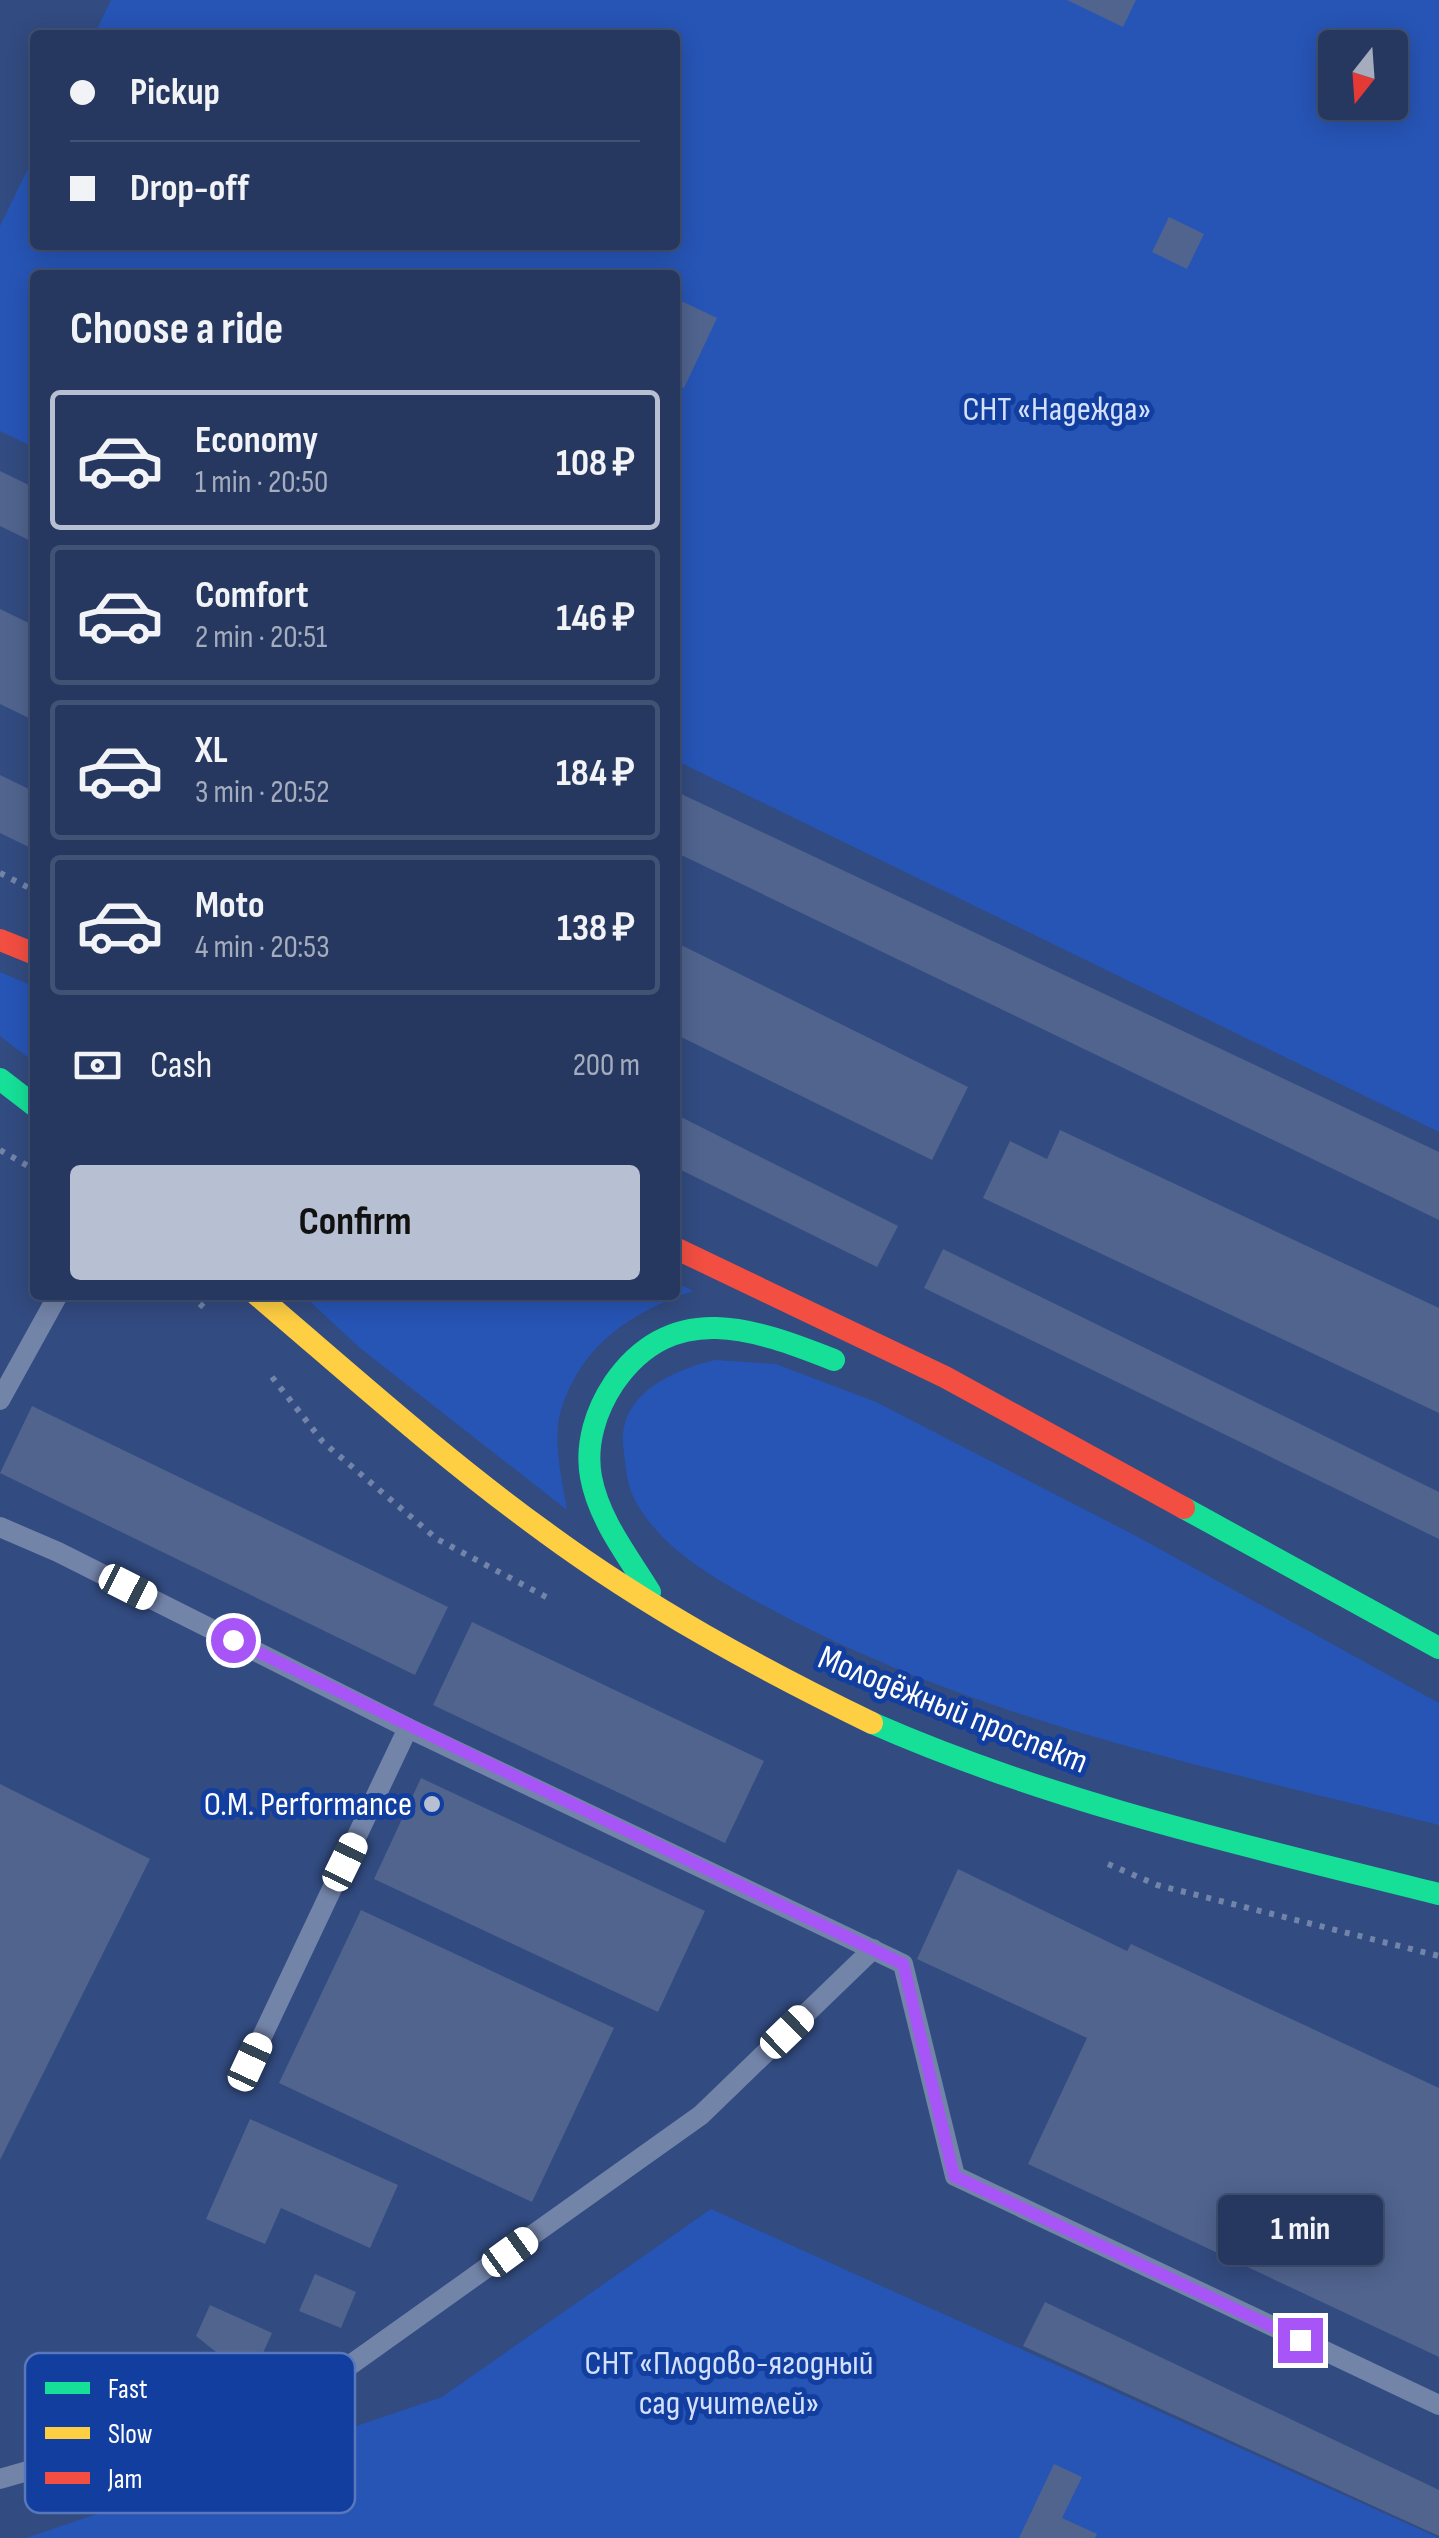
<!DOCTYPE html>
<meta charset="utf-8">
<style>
body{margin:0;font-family:"Sofia Sans Condensed",sans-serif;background:#2e3f66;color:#f1f3f6;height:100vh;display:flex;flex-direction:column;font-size:38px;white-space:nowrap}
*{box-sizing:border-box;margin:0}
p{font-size:32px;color:#a4acbd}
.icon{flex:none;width:55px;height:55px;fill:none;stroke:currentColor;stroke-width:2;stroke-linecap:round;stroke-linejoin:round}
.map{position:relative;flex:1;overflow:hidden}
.panel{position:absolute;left:30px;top:270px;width:650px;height:1030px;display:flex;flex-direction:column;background:#263860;border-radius:10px;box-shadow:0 5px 25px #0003,0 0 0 2px #425275}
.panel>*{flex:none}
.top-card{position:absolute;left:30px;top:30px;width:650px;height:220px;border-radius:10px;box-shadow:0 5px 25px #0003,0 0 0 2px #425275;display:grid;align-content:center;height:220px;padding:0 40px;background:#263860}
.needle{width:65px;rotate:197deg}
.tools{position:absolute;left:1318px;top:30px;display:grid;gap:20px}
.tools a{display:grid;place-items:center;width:90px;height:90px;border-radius:10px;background:#263860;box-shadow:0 5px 25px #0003,0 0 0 2px #425275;font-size:50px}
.end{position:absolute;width:45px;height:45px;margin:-22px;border:12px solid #a855f7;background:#fff;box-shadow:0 0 0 5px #fff}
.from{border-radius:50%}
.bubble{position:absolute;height:70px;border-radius:10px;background:#263860;box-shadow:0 5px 25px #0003,0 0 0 2px #425275;font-size:32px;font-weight:700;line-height:70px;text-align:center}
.car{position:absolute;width:30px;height:60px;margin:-30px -15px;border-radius:12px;box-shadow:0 0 8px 2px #0007;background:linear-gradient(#fff 24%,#345 0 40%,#fff 0 76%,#345 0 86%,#fff 0)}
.top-card b{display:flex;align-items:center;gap:35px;height:95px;font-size:38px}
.top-card b+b{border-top:2px solid #425275}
.top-card i{width:25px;height:25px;background:#f1f3f6}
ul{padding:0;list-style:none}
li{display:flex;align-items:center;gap:30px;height:140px;margin:0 20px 15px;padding:0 20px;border:5px solid #425275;border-radius:10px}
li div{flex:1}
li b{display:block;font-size:38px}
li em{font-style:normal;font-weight:700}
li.selected{border-color:#b7c0d3}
li>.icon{width:90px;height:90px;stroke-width:1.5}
h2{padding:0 40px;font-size:45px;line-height:120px}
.pay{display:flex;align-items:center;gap:25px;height:110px;padding:0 40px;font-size:38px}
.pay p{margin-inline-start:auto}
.primary-button{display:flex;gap:20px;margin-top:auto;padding:20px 40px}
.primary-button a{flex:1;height:115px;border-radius:10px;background:#b7c0d3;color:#111;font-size:40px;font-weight:700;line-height:115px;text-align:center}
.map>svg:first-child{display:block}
.green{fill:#2755b6;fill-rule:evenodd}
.building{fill:#50648e}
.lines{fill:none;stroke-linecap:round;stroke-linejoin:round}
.path{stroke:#7384a9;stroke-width:6;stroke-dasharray:5 8;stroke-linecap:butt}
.lane{stroke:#7384a9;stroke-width:20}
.fast{stroke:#16e098;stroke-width:22}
.slow{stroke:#ffcf43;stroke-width:22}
.jam{stroke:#f24e42;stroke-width:22}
.route{stroke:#a855f7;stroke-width:12}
.poi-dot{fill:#b7c0d3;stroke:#123ea0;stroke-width:4}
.labels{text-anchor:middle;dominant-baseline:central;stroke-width:10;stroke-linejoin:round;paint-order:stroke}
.park-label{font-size:35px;fill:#d3e1fe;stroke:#123ea0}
.street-label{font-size:35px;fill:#fff;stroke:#123ea0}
.poi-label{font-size:35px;fill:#fff;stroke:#123ea0;text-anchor:end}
.key{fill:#123ea0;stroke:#5978bc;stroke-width:2.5}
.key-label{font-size:28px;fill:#fff}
</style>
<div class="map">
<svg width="1439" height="2538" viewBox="0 0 1439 2538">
<rect width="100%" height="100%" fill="#324b80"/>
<g class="green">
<path d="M111 0H1439V1132L675 760V275H35V448L0 431V226L35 154V245H675V35H94ZM1335 48H1390V102H1335Z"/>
<polygon points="0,972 35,987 35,1063 0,1036"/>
<path d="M675 1282 693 1291C632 1312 582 1343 561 1410 552 1439 562 1480 567 1510L360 1348 303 1295H675Z"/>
<path d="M715 1360 776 1364 876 1402 1136 1536 1439 1703V1825C1210 1767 975 1721 765 1606 717 1580 658 1548 633 1496 626 1481 625 1460 623 1444 620 1393 674 1370 715 1360Z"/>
<polygon points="711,2209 1439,2538 26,2538 442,2397"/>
</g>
<g class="building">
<polygon points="1067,0 1136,0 1123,27"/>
<polygon points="1169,217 1204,234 1187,269 1152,252"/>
<polygon points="675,298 717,318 684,388 675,384"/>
<polygon points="0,471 35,488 35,543 0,526"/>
<polygon points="0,609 35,626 35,721 0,704"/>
<polygon points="0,775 35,792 35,850 0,833"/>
<polygon points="675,791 1439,1152 1439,1220 675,852"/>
<polygon points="675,942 968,1087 932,1160 675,1034"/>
<polygon points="675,1114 898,1226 877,1267 675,1167"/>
<polygon points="1060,1130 1439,1308 1439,1413 983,1198 1010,1141 1047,1159"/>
<polygon points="943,1249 1439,1492 1439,1539 924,1288"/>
<polygon points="32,1406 448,1607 415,1675 0,1473"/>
<polygon points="472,1622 764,1761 725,1843 433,1705"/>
<polygon points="421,1778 705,1911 658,2012 374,1879"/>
<polygon points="0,1784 150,1859 0,2160"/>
<polygon points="958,1869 1127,1951 1131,1944 1439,2088 1439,2357 1028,2164 1087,2038 917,1959"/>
<polygon points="361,1910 614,2028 532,2202 279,2083"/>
<polygon points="250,2119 398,2185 370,2248 281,2208 265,2244 206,2219"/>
<polygon points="315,2274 356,2292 341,2328 299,2311"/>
<polygon points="1045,2302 1439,2490 1439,2536 1023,2346"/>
<polygon points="210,2305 272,2333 251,2380 196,2336"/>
<polygon points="1054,2464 1082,2477 1062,2518 1097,2534 1095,2538 1019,2538"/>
</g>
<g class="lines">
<g class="path">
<polyline points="0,873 35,891"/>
<polyline points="0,1150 35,1170"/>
<polyline points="190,1295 208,1311"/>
<polyline points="272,1377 323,1442 437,1539 548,1598"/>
<polyline points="1108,1864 1157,1885 1439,1956"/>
</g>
<g class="lane">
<polyline points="0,1400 58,1295"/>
<polyline points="0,1527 58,1552 408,1728 250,2062"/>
<polyline points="408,1728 903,1964 955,2176 1439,2405"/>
<polyline points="0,2479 318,2388 701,2115 873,1949"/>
</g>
<g class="fast">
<polyline points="0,1079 35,1106"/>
<polyline points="1184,1508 1439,1648"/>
<path d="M650 1592C628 1556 599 1520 591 1477 585 1444 596 1410 614 1383 673 1298 755 1329 834 1360"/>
<path d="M872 1723C1054 1803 1247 1846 1439 1894"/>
</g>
<path class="slow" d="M257 1295C351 1375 444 1459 545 1532 647 1607 759 1668 872 1723"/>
<g class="jam">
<polyline points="0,940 35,954"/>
<polyline points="675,1248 945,1377 1184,1508"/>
</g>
</g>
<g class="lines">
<polyline class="route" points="233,1640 903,1964 954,2176 1300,2340"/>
</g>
<circle class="poi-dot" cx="432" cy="1804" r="10"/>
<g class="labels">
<g class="park-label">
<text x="1057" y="409">СНТ «Надежда»</text>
<text x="729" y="2363">СНТ «Плодово-ягодный<tspan x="729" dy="40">сад учителей»</tspan></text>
</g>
<g class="street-label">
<text transform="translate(953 1710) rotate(22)">Молодёжный проспект</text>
</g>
<g class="poi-label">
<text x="412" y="1804">O.M. Performance</text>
</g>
</g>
<rect x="25" y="2353" width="330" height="160" rx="15" class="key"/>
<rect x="45" y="2382" width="45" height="12" fill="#16e098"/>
<rect x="45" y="2427" width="45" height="12" fill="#ffcf43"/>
<rect x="45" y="2472" width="45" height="12" fill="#f24e42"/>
<g class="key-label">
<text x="108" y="2398">Fast</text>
<text x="108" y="2443">Slow</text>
<text x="108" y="2488">Jam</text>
</g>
</svg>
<div class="tools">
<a><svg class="needle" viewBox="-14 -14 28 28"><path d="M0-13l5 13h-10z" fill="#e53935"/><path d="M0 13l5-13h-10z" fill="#a4acbd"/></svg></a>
</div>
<i class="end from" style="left:233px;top:1640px"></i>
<i class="end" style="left:1300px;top:2340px"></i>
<div class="bubble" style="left:1218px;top:2195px;width:165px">1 min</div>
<i class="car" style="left:128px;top:1587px;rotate:117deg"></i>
<i class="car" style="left:345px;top:1862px;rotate:26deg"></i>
<i class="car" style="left:787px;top:2032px;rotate:46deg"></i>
<i class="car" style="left:250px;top:2062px;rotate:25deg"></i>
<i class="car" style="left:510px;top:2252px;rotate:54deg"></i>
<div class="top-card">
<b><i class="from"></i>Pickup</b>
<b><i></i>Drop-off</b>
</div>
<section class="panel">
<h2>Choose a ride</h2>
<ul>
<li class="selected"><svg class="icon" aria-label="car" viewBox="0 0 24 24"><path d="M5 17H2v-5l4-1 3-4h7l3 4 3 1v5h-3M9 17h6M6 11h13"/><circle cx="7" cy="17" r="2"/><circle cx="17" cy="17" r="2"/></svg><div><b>Economy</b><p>1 min · 20:50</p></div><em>108 ₽</em></li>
<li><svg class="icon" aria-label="car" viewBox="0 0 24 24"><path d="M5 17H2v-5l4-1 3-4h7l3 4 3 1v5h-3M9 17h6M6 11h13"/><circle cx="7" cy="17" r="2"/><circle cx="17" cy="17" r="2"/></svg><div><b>Comfort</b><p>2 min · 20:51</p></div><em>146 ₽</em></li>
<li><svg class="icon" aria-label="car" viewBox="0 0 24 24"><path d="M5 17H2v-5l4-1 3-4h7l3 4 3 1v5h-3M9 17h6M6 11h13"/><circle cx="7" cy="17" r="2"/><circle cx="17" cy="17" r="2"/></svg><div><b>XL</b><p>3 min · 20:52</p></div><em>184 ₽</em></li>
<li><svg class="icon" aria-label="car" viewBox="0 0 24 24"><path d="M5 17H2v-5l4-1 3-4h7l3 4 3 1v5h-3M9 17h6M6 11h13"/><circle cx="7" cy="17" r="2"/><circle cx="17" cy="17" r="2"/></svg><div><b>Moto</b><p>4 min · 20:53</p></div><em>138 ₽</em></li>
</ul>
<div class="pay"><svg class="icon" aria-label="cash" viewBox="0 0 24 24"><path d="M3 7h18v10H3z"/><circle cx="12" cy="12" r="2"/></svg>Cash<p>200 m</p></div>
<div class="primary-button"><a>Confirm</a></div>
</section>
</div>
